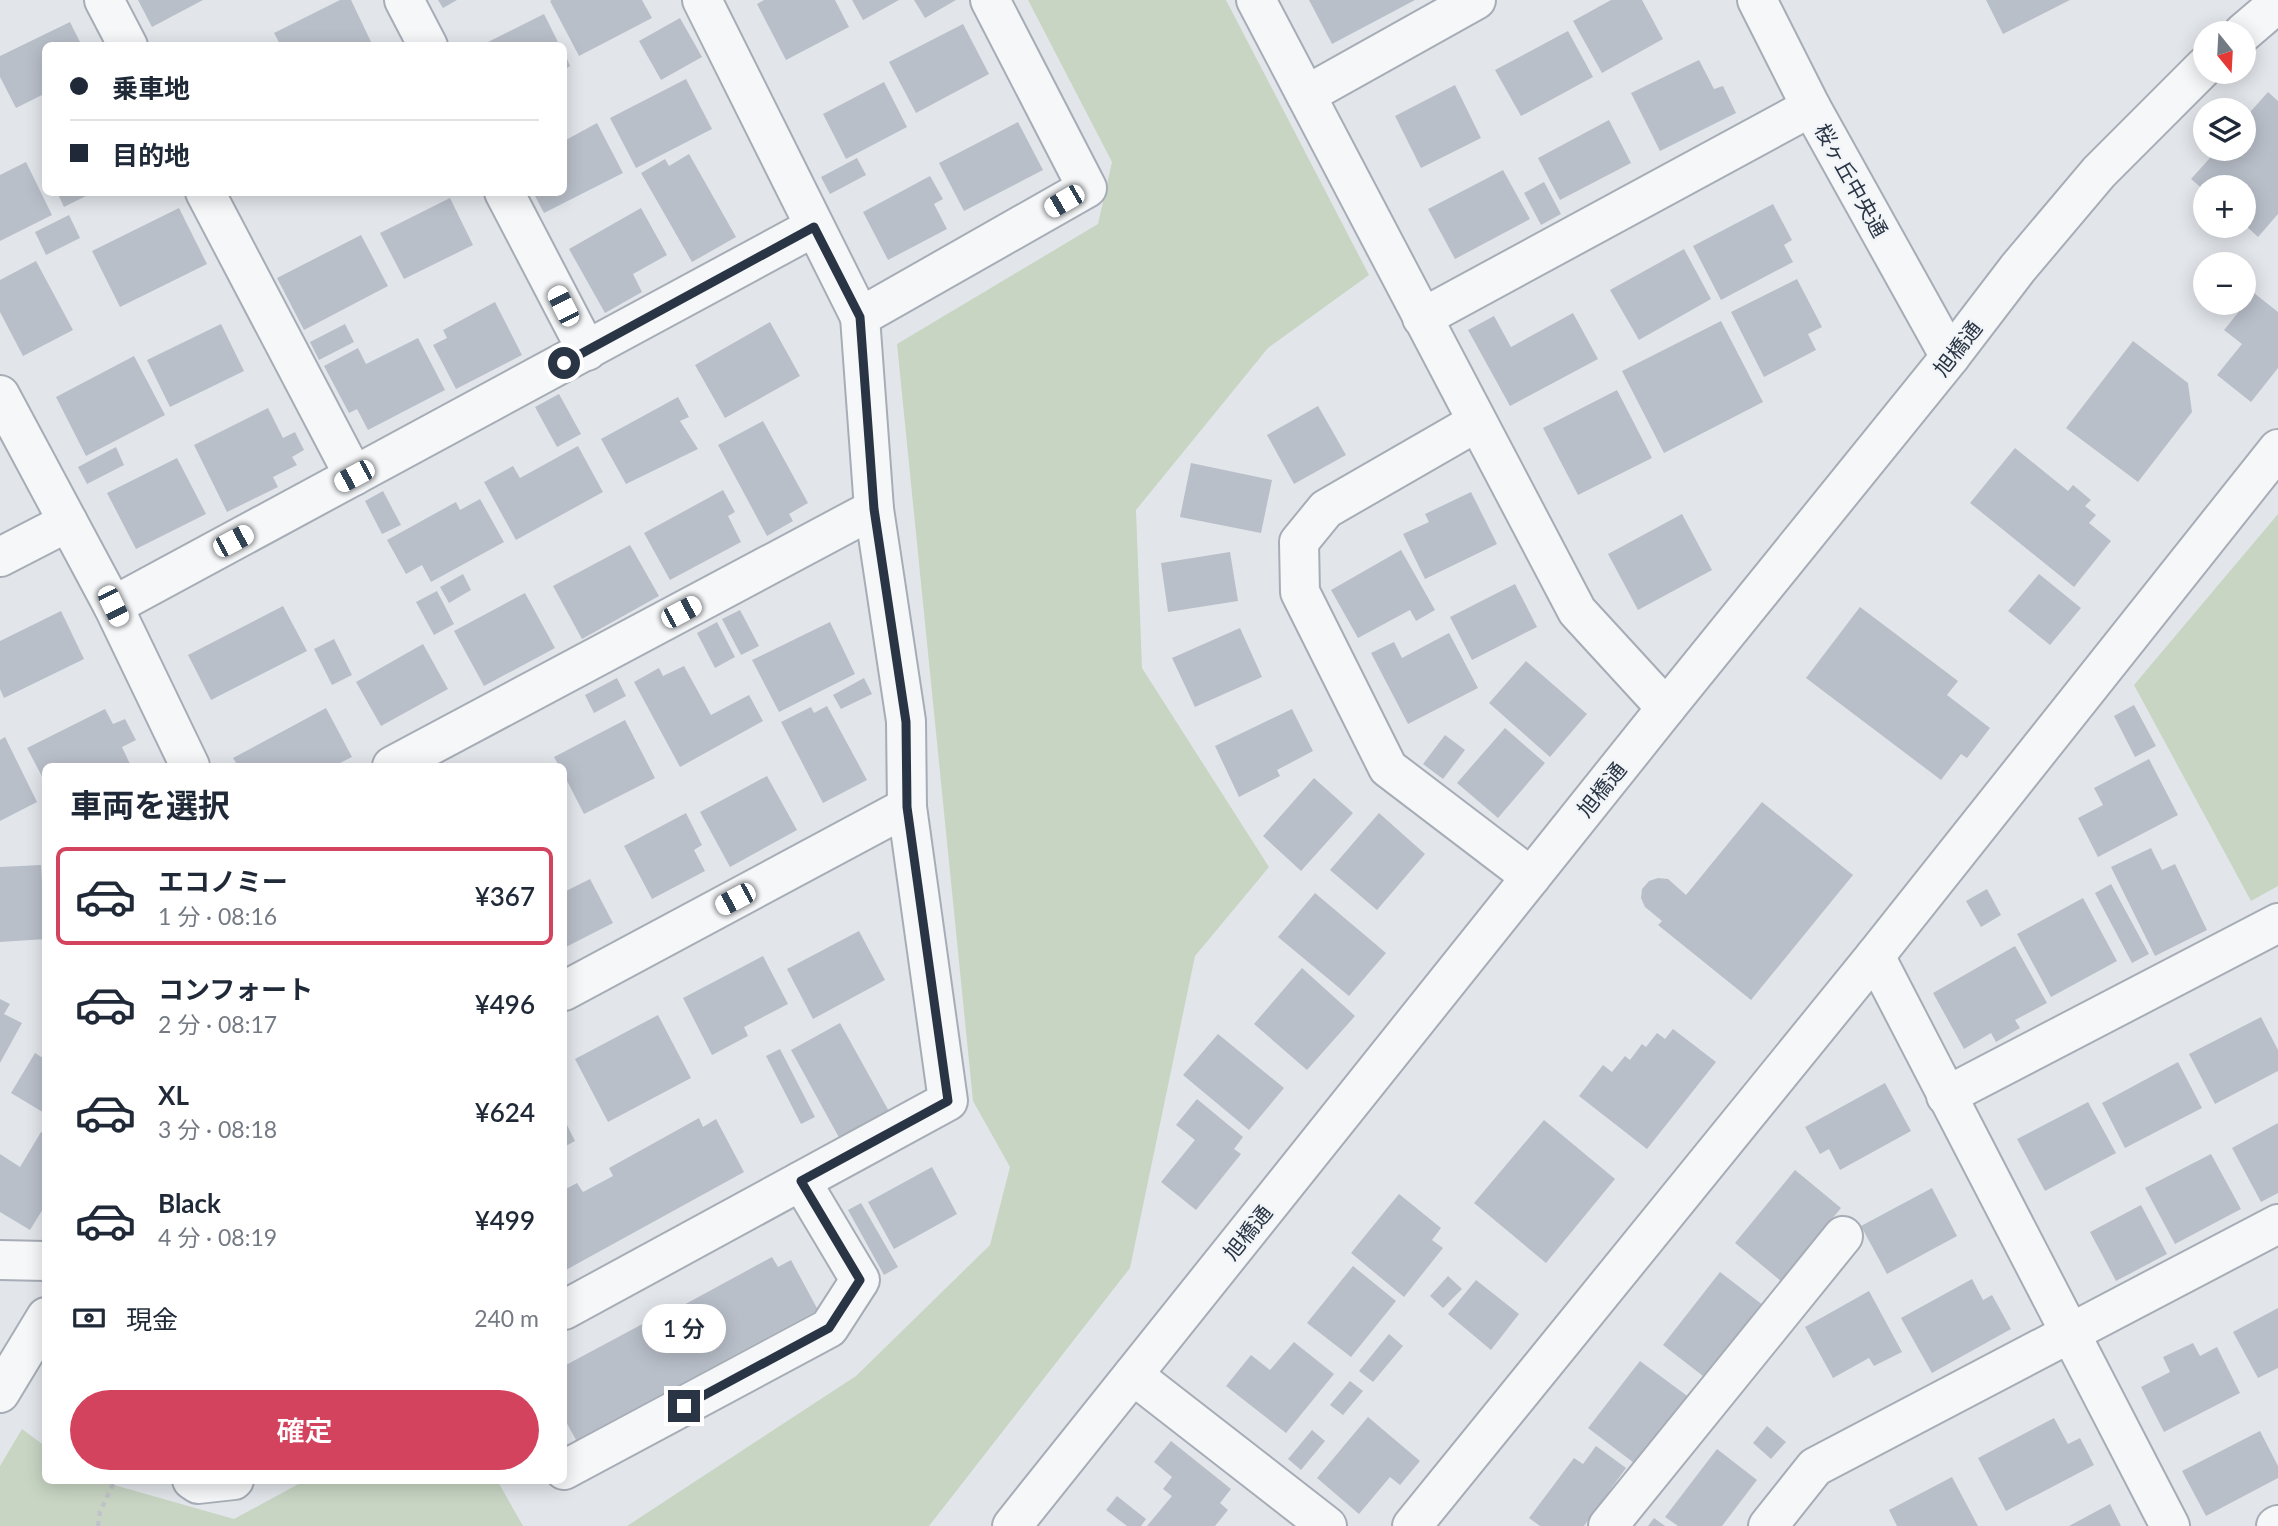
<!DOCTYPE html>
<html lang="ja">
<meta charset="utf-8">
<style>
body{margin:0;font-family:Lato,"Noto Sans JP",sans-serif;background:#f2f2f3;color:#1f2937;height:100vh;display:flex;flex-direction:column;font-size:26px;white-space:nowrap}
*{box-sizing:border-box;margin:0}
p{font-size:23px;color:#747a83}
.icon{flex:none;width:38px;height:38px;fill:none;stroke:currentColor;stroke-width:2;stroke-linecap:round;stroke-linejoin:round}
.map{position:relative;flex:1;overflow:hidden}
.panel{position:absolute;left:42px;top:763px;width:525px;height:721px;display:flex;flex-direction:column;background:#fff;border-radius:10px;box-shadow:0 4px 18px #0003}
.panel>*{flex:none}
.hud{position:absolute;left:42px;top:42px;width:525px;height:154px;border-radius:10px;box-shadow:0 4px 18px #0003;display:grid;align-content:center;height:154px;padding:0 28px;background:#fff}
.needle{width:46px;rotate:162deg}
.fabs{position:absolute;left:2193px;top:21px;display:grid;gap:14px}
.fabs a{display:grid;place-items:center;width:63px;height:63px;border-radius:50%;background:#fff;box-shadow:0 4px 18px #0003;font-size:35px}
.end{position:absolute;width:32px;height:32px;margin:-16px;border:9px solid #293444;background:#fff;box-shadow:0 0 0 4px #fff}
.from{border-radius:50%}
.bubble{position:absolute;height:49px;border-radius:24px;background:#fff;box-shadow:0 4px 18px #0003;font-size:23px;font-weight:600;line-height:49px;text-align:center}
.car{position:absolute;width:21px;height:42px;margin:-21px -10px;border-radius:9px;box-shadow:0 0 5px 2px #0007;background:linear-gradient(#fff 24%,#345 0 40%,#fff 0 76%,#345 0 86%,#fff 0)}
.hud b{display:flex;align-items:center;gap:24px;height:66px;font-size:26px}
.hud b+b{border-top:2px solid #e0e1e3}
.hud i{width:18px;height:18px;background:#1f2937}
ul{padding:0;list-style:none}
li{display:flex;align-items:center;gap:21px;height:98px;margin:0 14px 10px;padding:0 14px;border:4px solid transparent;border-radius:10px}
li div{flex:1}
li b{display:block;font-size:26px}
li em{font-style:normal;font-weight:600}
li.selected{border-color:#d4435e}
li>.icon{width:63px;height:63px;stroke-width:1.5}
h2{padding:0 28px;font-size:32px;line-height:84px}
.pay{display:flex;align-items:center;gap:18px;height:77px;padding:0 28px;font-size:26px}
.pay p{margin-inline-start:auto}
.cta{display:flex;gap:14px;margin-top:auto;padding:14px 28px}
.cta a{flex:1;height:80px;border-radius:42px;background:#d4435e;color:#fff;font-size:28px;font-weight:600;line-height:80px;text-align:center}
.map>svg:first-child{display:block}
.green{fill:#c8d5c3}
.building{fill:#b9bfc9}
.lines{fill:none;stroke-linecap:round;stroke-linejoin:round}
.minor-casing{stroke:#a7adb6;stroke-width:42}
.path{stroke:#c0c4ca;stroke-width:4.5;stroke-dasharray:5 5;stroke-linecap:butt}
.minor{stroke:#f5f7f9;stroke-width:38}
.route{stroke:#293444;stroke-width:9}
.labels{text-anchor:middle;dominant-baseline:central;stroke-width:5;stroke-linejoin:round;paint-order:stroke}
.street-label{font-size:21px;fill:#293444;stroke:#f2f5f8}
</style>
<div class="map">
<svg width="2278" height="1526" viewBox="0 0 2278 1526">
<rect width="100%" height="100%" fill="#e2e6eb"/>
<g class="green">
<polygon points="1028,0 1226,0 1369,275 1268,348 1136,510 1142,668 1269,867 1195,956 1130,1268 929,1526 627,1526 856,1376 990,1245 1010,1167 973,1101 897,344 1098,224 1112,162"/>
<polygon points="2278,514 2278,886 2251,901 2134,685"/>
<polygon points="22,1429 45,1446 46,1480 100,1481 234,1519 304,1481 497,1480 523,1526 0,1526 0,1466"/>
</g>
<g class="building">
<polygon points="138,0 203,0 152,27"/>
<polygon points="340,0 351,0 373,46 281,46 274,33"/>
<polygon points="438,0 457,0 443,8"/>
<polygon points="552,0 642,0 652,18 579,56 550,1"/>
<polygon points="764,0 835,0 849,27 786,60 757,4"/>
<polygon points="852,0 899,0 863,20"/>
<polygon points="914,0 956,0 925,18"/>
<polygon points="1309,0 1415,0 1332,44"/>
<polygon points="1611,0 1642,0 1663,39 1602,73 1573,21"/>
<polygon points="1986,0 2070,0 2003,34"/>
<polygon points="544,14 560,46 480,46"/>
<polygon points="680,18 702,57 661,80 639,41"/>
<polygon points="70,22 82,46 46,46 46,93 16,108 0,77 0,56"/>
<polygon points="963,24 989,74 916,113 889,62"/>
<polygon points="1568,31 1593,77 1521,116 1495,70"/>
<polygon points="564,52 570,66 564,70"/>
<polygon points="1699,60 1714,89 1723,86 1736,113 1660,151 1631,93"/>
<polygon points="686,79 712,129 636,168 610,118"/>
<polygon points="884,82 907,127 846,159 823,114"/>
<polygon points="1455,85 1481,138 1421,168 1395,116"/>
<polygon points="2268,92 2278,101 2278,214 2258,237 2244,224 2244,187 2205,187 2205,191 2191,179 2218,149 2244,149 2244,119"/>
<polygon points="1609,120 1631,163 1560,200 1538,158"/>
<polygon points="1018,122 1043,170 964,211 939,163"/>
<polygon points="597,123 623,173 544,213 533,192 564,192 564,141"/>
<polygon points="689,154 736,237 692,262 641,173 665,159 669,166"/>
<polygon points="857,158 866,175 830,194 821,177"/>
<polygon points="26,162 52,215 0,241 0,175"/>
<polygon points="1503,170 1530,219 1455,259 1428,209"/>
<polygon points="930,176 943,199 934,204 947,229 888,260 863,212"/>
<polygon points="1544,182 1561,214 1541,225 1524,193"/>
<polygon points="57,192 94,192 64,207"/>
<polygon points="450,198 473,245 404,279 380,233"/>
<polygon points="1773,204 1792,240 1784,245 1793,262 1721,300 1693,246"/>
<polygon points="179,208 207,264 120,307 92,251"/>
<polygon points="641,208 667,255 633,274 642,292 605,313 569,249"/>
<polygon points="69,215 80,238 46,255 35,232"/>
<polygon points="361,235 388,286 304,330 277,278"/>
<polygon points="1684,249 1711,299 1639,340 1610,290"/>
<polygon points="36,261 73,330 23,356 0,312 0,280"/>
<polygon points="1797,279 1822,327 1808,334 1816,350 1764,377 1731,312"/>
<polygon points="2254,293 2278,312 2278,368 2251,402 2217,375 2242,344 2224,330"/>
<polygon points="495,302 522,355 456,389 433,345 447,338 443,330"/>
<polygon points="1573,313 1598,359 1510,406 1468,330 1494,316 1511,347"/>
<polygon points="1721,321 1763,402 1664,453 1622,371"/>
<polygon points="770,322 800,376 725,418 695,365"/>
<polygon points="221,324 244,371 170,407 147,360"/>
<polygon points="345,324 354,342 319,360 310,342"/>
<polygon points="418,338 445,390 368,430 357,409 349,413 324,366 358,348 366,364"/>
<polygon points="2133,341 2188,383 2192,412 2138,482 2066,428"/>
<polygon points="134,356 165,415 86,456 56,397"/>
<polygon points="1617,390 1652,458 1578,495 1543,428"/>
<polygon points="559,394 581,434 557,447 535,407"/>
<polygon points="678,397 689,417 680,421 698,449 626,484 601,439"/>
<polygon points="1318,406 1346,455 1294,484 1267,435"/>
<polygon points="268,408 283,438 295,432 304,450 292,457 297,465 273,477 278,487 227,512 194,445"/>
<polygon points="763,421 808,503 789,514 793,521 767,536 718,445"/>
<polygon points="578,446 603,492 516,540 484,482 513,466 520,478"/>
<polygon points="116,447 124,465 87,484 78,467"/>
<polygon points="2015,448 2068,491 2073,485 2091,500 2085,506 2096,515 2089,523 2111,541 2074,587 1970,503"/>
<polygon points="177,458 206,514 136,549 107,493"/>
<polygon points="1191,463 1272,480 1261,533 1180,517"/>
<polygon points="723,490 735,512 728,516 741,542 670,580 644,533"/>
<polygon points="383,491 401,525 382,534 365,501"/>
<polygon points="1471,492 1497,544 1425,579 1403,534 1429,522 1425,514"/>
<polygon points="480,499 504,542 431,582 422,565 406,574 387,540 456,502 460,510"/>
<polygon points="1682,514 1712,570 1638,610 1608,554"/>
<polygon points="630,545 659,596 582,639 553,586"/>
<polygon points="1401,550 1435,610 1416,621 1410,610 1358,638 1331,590"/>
<polygon points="1230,552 1238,601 1168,612 1161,563"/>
<polygon points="463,574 471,590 449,603 440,587"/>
<polygon points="2039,574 2081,608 2050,645 2008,611"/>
<polygon points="1515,584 1537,627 1472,660 1450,617"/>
<polygon points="437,591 454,624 434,635 416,602"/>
<polygon points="525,593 555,648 484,686 454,631"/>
<polygon points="283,606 307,651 211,700 188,655"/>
<polygon points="1860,607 1958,681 1947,695 1990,728 1967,758 1961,754 1941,780 1806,678"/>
<polygon points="740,610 759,646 741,655 722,619"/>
<polygon points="61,611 84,659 4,698 0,689 0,641"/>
<polygon points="717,622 735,657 715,668 697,633"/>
<polygon points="830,622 855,674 779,712 752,660"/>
<polygon points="1240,628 1262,677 1195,707 1172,658"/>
<polygon points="1449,633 1478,688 1408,724 1371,653 1394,642 1402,658"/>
<polygon points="334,639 352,675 332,685 314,649"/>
<polygon points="423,644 448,689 381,726 356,682"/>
<polygon points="1526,661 1587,714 1550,757 1489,703"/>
<polygon points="684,666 711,715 749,695 763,721 680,767 634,682 659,668 663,676"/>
<polygon points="617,678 626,696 594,713 585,695"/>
<polygon points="864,678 872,694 841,709 833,695"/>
<polygon points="2134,705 2156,746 2135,757 2114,716"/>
<polygon points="827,706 867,780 823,803 781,722 811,707 814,713"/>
<polygon points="326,708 352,757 334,766 238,766 233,758"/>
<polygon points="105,709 113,724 125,719 136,740 122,747 130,764 125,766 46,766 46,784 27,748"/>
<polygon points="1292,709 1313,751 1277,770 1280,776 1239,797 1215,746"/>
<polygon points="625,720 655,778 584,814 564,775 564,766 559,766 554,757"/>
<polygon points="1505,728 1545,763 1498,818 1457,783"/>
<polygon points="1445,735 1465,750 1443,779 1423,764"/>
<polygon points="5,737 37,802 0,821 0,740"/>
<polygon points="2149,759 2178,815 2098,857 2078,818 2103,805 2094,788"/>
<polygon points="767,776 797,830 730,867 700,812"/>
<polygon points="1314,778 1353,813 1301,871 1263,836"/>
<polygon points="1762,802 1853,875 1751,1000 1658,925 1662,921 1645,907 1641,898 1642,889 1649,881 1658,878 1668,879 1686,895"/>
<polygon points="686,813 702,845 694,850 705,871 652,899 624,846"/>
<polygon points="1379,813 1425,854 1377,910 1330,870"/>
<polygon points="2151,848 2162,870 2175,864 2207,930 2155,956 2111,867"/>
<polygon points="41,865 42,883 46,883 46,939 0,942 0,867"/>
<polygon points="590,879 613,923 564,948 564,892"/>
<polygon points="2111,884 2149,954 2132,963 2095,893"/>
<polygon points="1987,889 2001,915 1981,927 1966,901"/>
<polygon points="1315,893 1386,953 1349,996 1278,937"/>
<polygon points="2083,898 2117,961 2051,997 2017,934"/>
<polygon points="859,931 885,980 813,1019 787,969"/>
<polygon points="2015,946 2047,1003 2015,1020 2020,1028 1996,1042 1991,1033 1964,1049 1933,993"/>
<polygon points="763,956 788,1004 744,1027 748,1036 712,1055 683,998"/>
<polygon points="1302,968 1355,1016 1307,1070 1254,1024"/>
<polygon points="0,999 10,1004 4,1014 22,1023 0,1063"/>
<polygon points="658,1015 691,1078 608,1122 575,1059"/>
<polygon points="2261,1017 2278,1050 2278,1071 2215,1104 2189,1054"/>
<polygon points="840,1023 891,1115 842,1143 791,1050"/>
<polygon points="1673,1029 1716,1062 1647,1149 1579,1096 1603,1065 1612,1072 1625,1056 1630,1060 1642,1044 1646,1047 1657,1033 1665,1039"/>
<polygon points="1218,1034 1284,1088 1249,1130 1183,1075"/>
<polygon points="780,1049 815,1117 801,1124 766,1056"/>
<polygon points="35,1053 46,1060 46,1114 11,1093"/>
<polygon points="2178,1062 2202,1108 2125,1148 2102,1103"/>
<polygon points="1885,1083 1911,1131 1840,1170 1829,1149 1820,1154 1805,1127"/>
<polygon points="1197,1099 1243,1137 1234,1149 1241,1154 1196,1210 1161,1182 1195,1140 1176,1125"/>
<polygon points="2088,1102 2116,1153 2045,1191 2017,1139"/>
<polygon points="699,1118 703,1127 716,1119 744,1172 564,1271 564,1190 577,1183 583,1192 613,1176 609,1168"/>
<polygon points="564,1119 575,1141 564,1147"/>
<polygon points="1544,1120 1615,1179 1546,1263 1474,1203"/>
<polygon points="2278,1123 2278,1193 2261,1202 2232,1148"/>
<polygon points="41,1132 46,1134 46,1204 30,1230 0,1212 0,1154 20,1167"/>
<polygon points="2211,1154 2241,1209 2175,1244 2145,1188"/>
<polygon points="932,1167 957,1214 894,1249 868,1202"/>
<polygon points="1795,1170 1841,1208 1781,1281 1735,1243"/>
<polygon points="1932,1188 1957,1236 1887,1274 1861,1226"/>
<polygon points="1399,1194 1441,1228 1432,1240 1443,1248 1404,1297 1351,1253"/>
<polygon points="861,1203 898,1267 884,1275 848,1210"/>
<polygon points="2141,1205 2167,1254 2116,1281 2090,1232"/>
<polygon points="772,1257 778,1267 791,1260 818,1310 576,1440 564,1418 564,1366 650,1320 657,1332 686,1316 680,1307"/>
<polygon points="1353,1266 1396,1301 1351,1357 1307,1323"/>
<polygon points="1720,1272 1768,1309 1712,1383 1663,1345"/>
<polygon points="1448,1276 1462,1289 1443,1308 1430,1296"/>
<polygon points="1972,1279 1983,1300 1992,1295 2011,1329 1932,1373 1901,1318"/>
<polygon points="1476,1280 1519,1314 1491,1350 1448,1314"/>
<polygon points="1869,1291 1902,1352 1874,1366 1869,1358 1833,1378 1805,1327"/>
<polygon points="2278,1308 2278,1368 2258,1378 2233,1332"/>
<polygon points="1389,1334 1403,1346 1373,1382 1359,1371"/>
<polygon points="1294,1342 1334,1374 1286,1433 1226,1386 1251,1355 1270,1370"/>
<polygon points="2193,1343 2200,1356 2217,1347 2240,1393 2164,1432 2141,1387 2170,1372 2163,1357"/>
<polygon points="1640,1361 1690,1398 1638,1466 1588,1428"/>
<polygon points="1350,1381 1363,1391 1343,1415 1330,1405"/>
<polygon points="1368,1417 1420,1461 1400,1485 1390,1477 1359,1514 1317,1478"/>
<polygon points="2054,1418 2068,1444 2080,1438 2094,1465 2006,1511 1978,1458"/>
<polygon points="1767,1426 1786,1442 1771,1459 1753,1443"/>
<polygon points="1312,1430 1325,1441 1301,1470 1288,1459"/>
<polygon points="2260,1431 2278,1466 2278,1478 2206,1516 2182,1471"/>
<polygon points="1171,1441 1231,1489 1220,1503 1228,1510 1215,1526 1147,1526 1172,1496 1163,1489 1172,1477 1154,1462"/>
<polygon points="1596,1446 1626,1468 1584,1526 1540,1526 1529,1518 1574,1458 1583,1464"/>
<polygon points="1717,1449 1757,1480 1722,1526 1678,1526 1665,1517"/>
<polygon points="1952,1477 1978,1526 1897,1526 1889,1510"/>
<polygon points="1117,1496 1146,1519 1141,1526 1127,1526 1106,1510"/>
<polygon points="2110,1504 2121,1526 2069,1526"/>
<polygon points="1654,1518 1665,1526 1648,1526"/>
</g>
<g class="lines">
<g class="minor-casing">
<g id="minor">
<polyline points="104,0 128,46"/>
<polyline points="404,0 428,46"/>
<polyline points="702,0 860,317"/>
<polyline points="1256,0 1577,611 1666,708"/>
<polyline points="1757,0 1811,107 1950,357"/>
<polyline points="2243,33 2278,3"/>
<polyline points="1306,95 1476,0"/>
<polyline points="205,192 354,476"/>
<polyline points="504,192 587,351"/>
<polyline points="1422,318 1811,107"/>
<polyline points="0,395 113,606 190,766"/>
<polyline points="1477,422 1326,509 1299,542 1300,592 1388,768 1531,877"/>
<polyline points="0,557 68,522"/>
<polyline points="113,606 814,227"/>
<polyline points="392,766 874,509"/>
<polyline points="1875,956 2170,1526"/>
<polyline points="564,991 907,807"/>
<polyline points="1946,1096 2278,923"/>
<polyline points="0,1260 46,1261"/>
<polyline points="564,1310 948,1101 907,807 906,721 874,509 860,317 1087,188 990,0"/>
<polyline points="1133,1375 1327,1526"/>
<polyline points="0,1393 46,1317"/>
<polyline points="564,1470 829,1328 860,1280 801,1181"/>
<polyline points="192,1480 198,1484 234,1480"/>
<polyline points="1012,1526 1666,708 1950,357 2018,268 2099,172 2205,66"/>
<polyline points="1412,1526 1875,956 2278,449"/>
<polyline points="1608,1526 1843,1236"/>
<polyline points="1768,1526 1815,1467 2278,1224"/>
<polyline points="2276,1526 2278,1525"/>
</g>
</g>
<polyline class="path" points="98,1526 100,1512 115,1480"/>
<use href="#minor" class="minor"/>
</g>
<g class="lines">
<polyline class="route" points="564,363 814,227 860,317 874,509 906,722 907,807 948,1101 801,1181 860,1280 829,1328 684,1406"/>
</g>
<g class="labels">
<g class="street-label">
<text transform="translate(1852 180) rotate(61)">桜ヶ丘中央通</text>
<text transform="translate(1957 348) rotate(-52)">旭橋通</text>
<text transform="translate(1601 789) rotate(-51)">旭橋通</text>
<text transform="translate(1247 1232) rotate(-51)">旭橋通</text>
</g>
</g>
</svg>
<div class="fabs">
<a><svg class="needle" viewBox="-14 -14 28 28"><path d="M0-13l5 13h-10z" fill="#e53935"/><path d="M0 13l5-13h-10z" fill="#747a83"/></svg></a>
<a><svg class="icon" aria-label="layers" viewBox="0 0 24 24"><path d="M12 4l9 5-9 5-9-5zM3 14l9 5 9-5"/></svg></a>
<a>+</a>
<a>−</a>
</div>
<i class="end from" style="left:564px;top:363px"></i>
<i class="end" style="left:684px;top:1406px"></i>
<div class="bubble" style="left:642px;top:1304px;width:84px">1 分</div>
<i class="car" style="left:1064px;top:201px;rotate:240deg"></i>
<i class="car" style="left:563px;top:306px;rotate:333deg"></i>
<i class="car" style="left:354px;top:476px;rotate:242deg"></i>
<i class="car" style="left:233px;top:541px;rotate:62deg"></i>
<i class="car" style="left:113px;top:606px;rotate:154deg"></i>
<i class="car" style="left:681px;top:612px;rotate:62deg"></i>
<i class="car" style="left:735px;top:899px;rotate:242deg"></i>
<div class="hud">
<b><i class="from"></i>乗車地</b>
<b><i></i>目的地</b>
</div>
<section class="panel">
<h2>車両を選択</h2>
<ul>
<li class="selected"><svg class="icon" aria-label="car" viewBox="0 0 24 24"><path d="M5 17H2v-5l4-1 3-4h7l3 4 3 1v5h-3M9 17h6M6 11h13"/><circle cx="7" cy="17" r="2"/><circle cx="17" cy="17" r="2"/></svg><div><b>エコノミー</b><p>1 分 · 08:16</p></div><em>¥367</em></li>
<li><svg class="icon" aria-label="car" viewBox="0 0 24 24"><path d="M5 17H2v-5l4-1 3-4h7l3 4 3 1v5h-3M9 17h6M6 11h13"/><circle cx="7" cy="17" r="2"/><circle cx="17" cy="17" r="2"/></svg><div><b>コンフォート</b><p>2 分 · 08:17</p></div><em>¥496</em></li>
<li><svg class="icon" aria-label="car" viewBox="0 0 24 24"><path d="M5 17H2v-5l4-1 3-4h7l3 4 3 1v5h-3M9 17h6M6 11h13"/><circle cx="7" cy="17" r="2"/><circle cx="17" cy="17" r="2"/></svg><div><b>XL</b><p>3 分 · 08:18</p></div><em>¥624</em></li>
<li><svg class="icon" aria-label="car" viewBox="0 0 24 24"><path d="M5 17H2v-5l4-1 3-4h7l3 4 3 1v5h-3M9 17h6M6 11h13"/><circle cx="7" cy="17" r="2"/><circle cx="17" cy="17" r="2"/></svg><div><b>Black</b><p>4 分 · 08:19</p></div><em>¥499</em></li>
</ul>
<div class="pay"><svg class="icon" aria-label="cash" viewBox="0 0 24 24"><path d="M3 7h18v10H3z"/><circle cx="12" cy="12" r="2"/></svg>現金<p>240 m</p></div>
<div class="cta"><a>確定</a></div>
</section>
</div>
